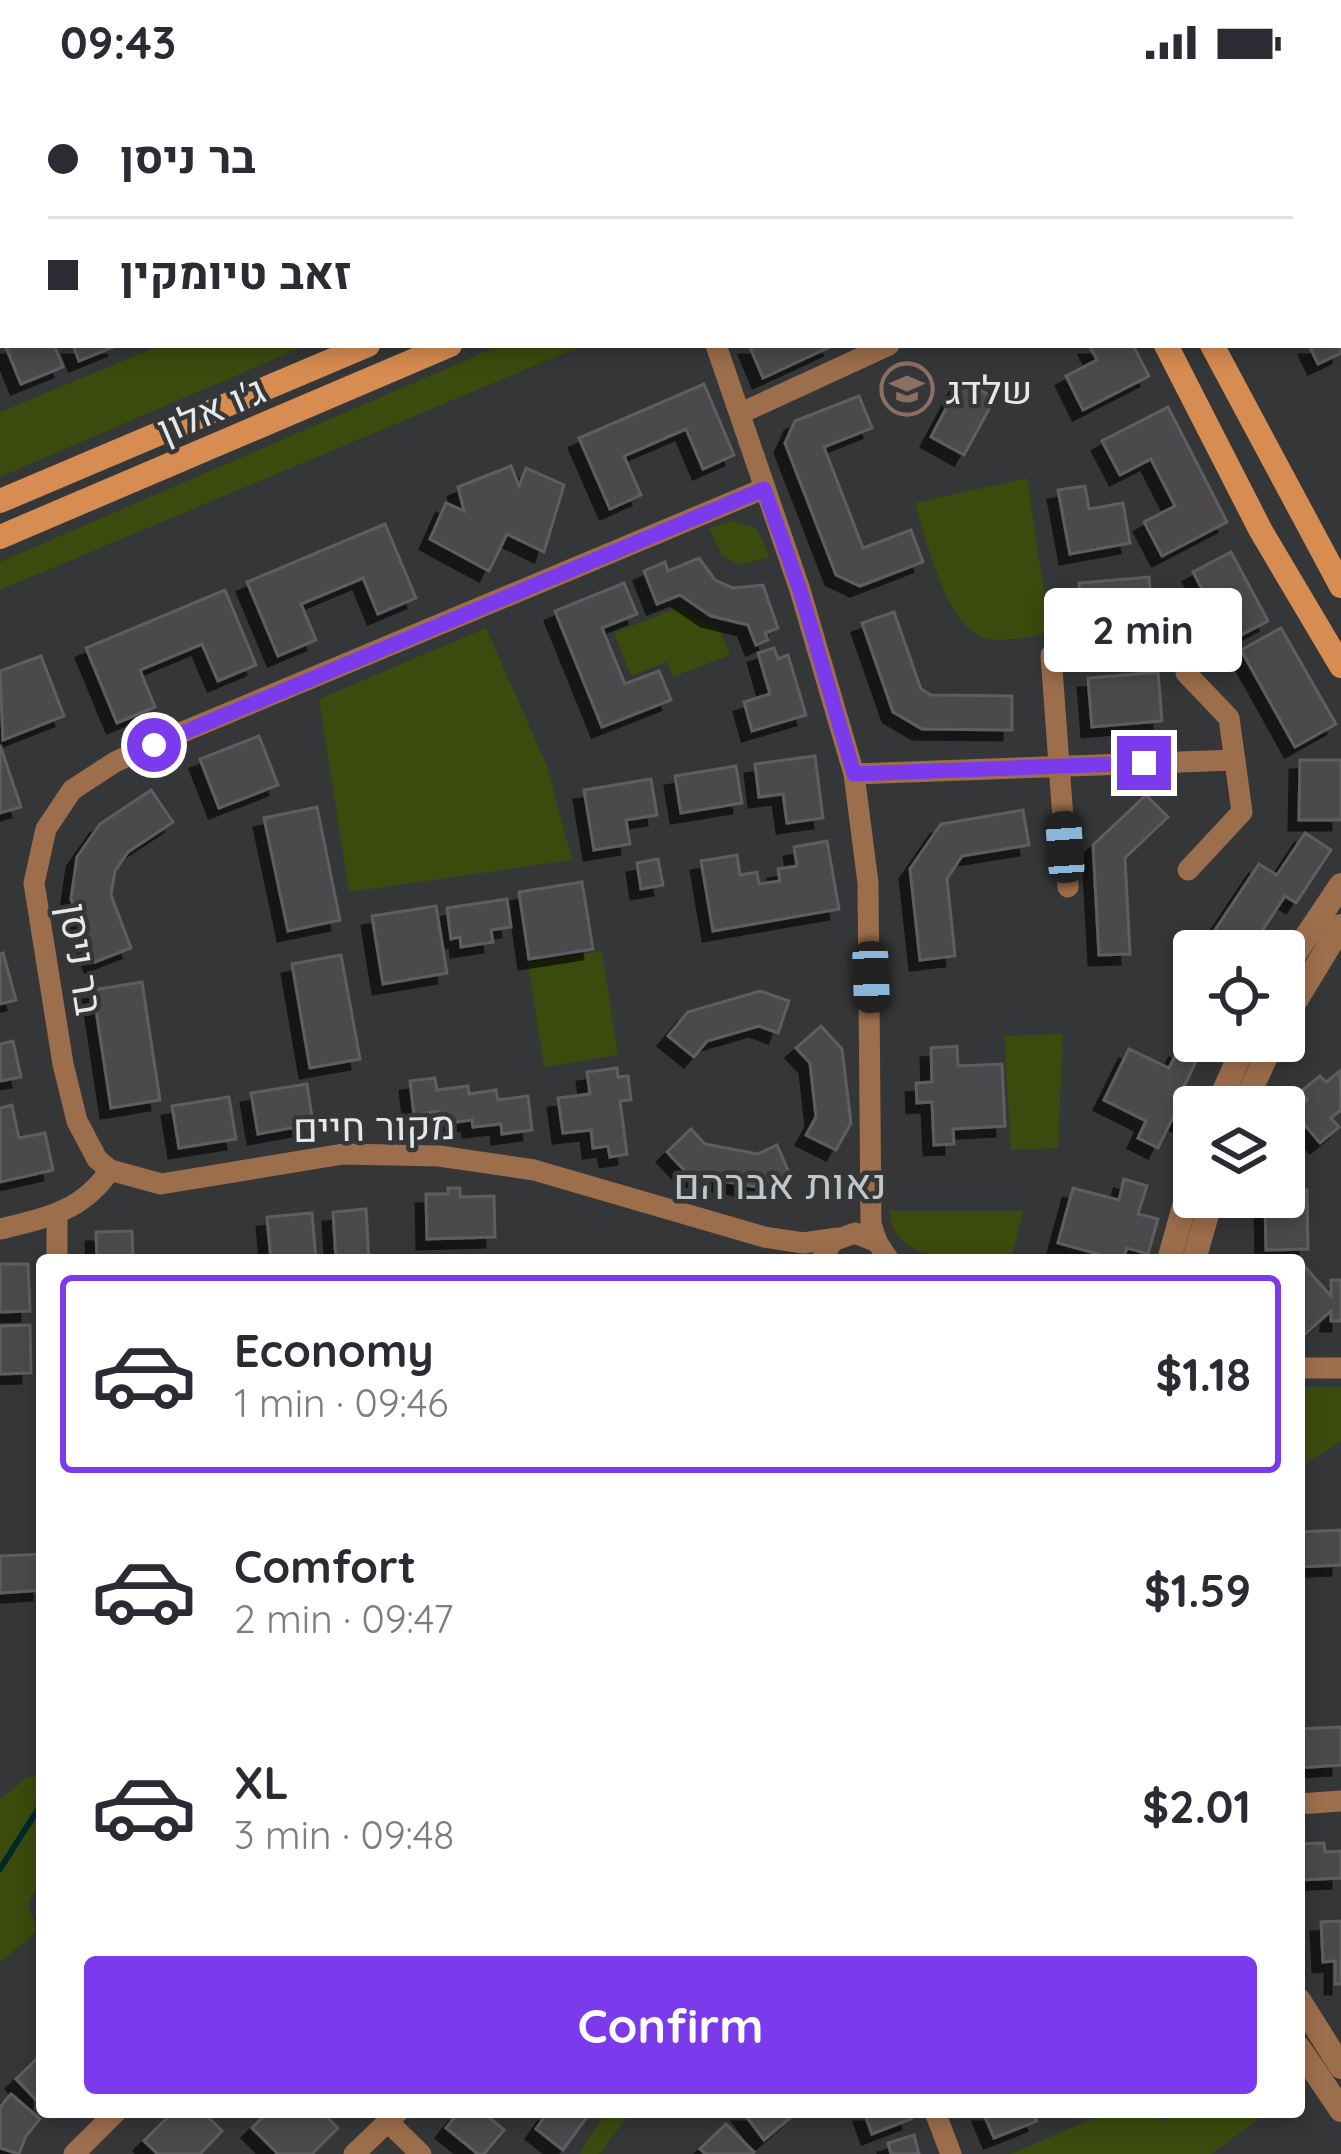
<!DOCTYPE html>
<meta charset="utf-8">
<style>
body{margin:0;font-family:Quicksand,Heebo,sans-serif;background:#f7f7f7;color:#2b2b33;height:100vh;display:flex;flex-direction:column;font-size:45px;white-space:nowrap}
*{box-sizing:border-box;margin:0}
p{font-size:39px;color:#7c7c81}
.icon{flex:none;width:66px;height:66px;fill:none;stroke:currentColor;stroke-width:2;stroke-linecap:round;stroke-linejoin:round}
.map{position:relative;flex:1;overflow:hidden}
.details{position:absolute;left:36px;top:1170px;width:1269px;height:864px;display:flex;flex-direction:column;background:#fff;border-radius:12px;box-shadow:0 6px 18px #0003}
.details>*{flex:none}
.guide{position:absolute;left:0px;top:0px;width:1341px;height:264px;box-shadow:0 6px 18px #0003;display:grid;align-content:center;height:264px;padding:0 48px;background:#fff}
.buttons{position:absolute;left:1173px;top:846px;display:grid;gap:24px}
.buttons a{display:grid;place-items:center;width:132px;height:132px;border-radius:12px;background:#fff;box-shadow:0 6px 18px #0003;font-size:60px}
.end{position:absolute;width:54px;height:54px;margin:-27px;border:15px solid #7c3aed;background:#fff;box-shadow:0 0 0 6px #fff}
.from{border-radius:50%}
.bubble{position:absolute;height:84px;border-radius:12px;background:#fff;box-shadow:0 6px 18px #0003;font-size:39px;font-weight:800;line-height:84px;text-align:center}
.car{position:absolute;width:36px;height:72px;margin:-36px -18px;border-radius:15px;box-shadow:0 0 9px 3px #0007;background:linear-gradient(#222 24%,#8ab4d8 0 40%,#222 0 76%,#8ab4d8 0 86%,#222 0)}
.guide b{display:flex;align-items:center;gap:42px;height:114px;font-size:45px}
.guide b+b{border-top:3px solid #e1e1e2}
.guide i{width:30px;height:30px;background:#2b2b33}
ul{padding:21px 0 0;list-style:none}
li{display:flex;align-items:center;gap:36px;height:198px;margin:0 24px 18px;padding:0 24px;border:6px solid transparent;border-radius:12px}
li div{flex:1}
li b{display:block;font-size:45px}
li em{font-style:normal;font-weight:800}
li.current{border-color:#7c3aed}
li>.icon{width:108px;height:108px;stroke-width:1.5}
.cta{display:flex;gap:24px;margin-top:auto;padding:24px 48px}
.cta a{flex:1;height:138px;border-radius:12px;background:#7c3aed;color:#fff;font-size:48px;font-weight:800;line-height:138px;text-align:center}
.status{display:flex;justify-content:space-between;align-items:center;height:84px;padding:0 60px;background:#fff;direction:ltr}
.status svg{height:33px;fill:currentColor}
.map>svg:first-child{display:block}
.green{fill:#3a4b0d}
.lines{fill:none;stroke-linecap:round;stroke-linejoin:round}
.stream{stroke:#00292c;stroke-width:6}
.building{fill:#4b494c;stroke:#605d60;stroke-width:3;filter:url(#shadow)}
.minor{stroke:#9d6e4b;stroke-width:21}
.tertiary{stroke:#9d6e4b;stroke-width:24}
.secondary{stroke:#d78c52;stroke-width:24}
.route{stroke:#7c3aed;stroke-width:15}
.labels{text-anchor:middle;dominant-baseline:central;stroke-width:9;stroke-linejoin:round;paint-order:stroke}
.poi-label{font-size:39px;fill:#e6e8e9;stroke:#343638;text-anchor:start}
.street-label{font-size:39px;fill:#e6e8e9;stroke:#343638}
.neighbourhood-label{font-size:42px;fill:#c2c6c8;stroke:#343638}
</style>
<div class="status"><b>09:43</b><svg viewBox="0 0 49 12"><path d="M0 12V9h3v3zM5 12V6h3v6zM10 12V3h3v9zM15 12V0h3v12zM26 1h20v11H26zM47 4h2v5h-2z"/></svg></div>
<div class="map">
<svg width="1341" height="2070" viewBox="0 0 1341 2070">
<defs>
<filter id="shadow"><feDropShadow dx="-10" dy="10" stdDeviation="0" flood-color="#0009"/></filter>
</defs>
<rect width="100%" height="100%" fill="#343638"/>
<g class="green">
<polygon points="161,261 307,261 0,393 0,328"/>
<polygon points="501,261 584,261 0,506 0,478"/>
<path d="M1027 394 1050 549C1030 552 1004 560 983 553 944 540 927 455 915 419Z"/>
<polygon points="731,437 756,444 770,473 740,481 722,472 709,444"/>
<polygon points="680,523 699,537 719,545 730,571 673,593 667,578 631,592 614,549"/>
<polygon points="486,544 547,682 572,776 349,808 319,615"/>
<polygon points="602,867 618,971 544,983 528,879"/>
<polygon points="1063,950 1058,1064 1011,1066 1004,952"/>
<path d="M890 1127H1023L1011 1176C972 1176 891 1182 890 1127Z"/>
<polygon points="1299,1303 1341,1303 1341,1357 1299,1384"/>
<polygon points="42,1689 42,1806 33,1809 28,1821 38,1847 0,1878 0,1716 25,1695"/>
<polygon points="606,2028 631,2028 599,2070 579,2070"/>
<polygon points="1109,2028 1155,2028 1164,2037 1176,2028 1268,2028 1211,2070 1010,2070"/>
</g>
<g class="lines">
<polyline class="stream" points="0,1785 42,1719"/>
</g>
<g class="building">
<polygon points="1341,215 1341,269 1318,280 1309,261 1338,261"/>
<polygon points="5,261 54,261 63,283 21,300"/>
<polygon points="73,261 118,261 79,277"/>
<polygon points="749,261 834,261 763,294"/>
<polygon points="1089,261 1133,261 1149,292 1083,326 1066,292 1097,276"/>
<polygon points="961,296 995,314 964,371 931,353"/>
<polygon points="704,300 734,371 703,385 686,345 624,372 641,411 610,425 579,354"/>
<polygon points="859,312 872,344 824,363 863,464 911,446 923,478 860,502 836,491 785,359 795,337"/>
<polygon points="1168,323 1227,438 1162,472 1144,438 1175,422 1151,375 1120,391 1102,357"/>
<polygon points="511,382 519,402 526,384 564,401 544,468 507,450 489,487 430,455 446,419 464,427 458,403"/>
<polygon points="1085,402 1089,425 1123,419 1130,459 1070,470 1058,406"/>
<polygon points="385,440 416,514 378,530 363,494 301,520 316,556 278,572 247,498"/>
<polygon points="1231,468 1268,537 1230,557 1193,488"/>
<polygon points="699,474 715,496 733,504 763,501 778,544 765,549 768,556 756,561 748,541 711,532 680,511 657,520 644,487 665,478 668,487"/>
<polygon points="1149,493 1153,541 1083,547 1079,499"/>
<polygon points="624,499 637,530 602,544 625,600 659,587 671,616 602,643 555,527"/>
<polygon points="225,506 256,581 218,597 202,560 140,586 155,623 117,639 86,564"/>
<polygon points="894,528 921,605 931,611 1012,612 1012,646 922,645 893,628 862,539"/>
<polygon points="1281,544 1336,640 1295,663 1241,566"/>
<polygon points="774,564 778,575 788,571 806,631 752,647 744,618 770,610 758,569"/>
<polygon points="41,572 64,632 3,656 0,587"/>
<polygon points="1158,588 1162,637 1092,643 1088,594"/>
<polygon points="259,652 278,701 219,724 200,675"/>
<polygon points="0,661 21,723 0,729"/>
<polygon points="815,672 823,734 787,739 783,710 759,713 755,680"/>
<polygon points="1300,676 1341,676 1341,736 1299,736"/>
<polygon points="736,682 742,719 681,729 675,692"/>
<polygon points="651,695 657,731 626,736 630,760 594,766 584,706"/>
<polygon points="151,706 173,738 128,768 115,787 111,811 131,864 95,878 71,815 77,773 100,740"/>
<polygon points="1146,711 1168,733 1125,774 1130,870 1099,871 1093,761"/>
<polygon points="317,723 340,836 288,847 264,734"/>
<polygon points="1023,726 1029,761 962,772 947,795 955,872 920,876 910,785 941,740"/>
<polygon points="1305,749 1331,766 1296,819 1285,812 1249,867 1215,846 1259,780 1277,791"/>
<polygon points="827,757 839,825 713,847 701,777 737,771 740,791 757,788 759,800 780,797 778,785 797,782 794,763"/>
<polygon points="658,775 663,801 641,805 637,779"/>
<polygon points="582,798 593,865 529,875 519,808"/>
<polygon points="507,815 511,843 491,846 493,858 461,863 460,853 451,855 447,824"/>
<polygon points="436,822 447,889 383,900 372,832"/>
<polygon points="3,869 16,916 0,920 0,870"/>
<polygon points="341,871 360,975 310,984 292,880"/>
<polygon points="142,898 160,1016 111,1024 93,906"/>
<polygon points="760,907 789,917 778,949 759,942 707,957 694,973 668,952 688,928"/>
<polygon points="821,942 842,965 851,1039 836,1066 806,1051 816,1033 810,979 796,964"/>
<polygon points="13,957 21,993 0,997 0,960"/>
<polygon points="957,962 958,982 1002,980 1005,1042 953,1045 954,1060 934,1061 932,1018 917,1019 916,999 932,998 931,964"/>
<polygon points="1179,964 1198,973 1182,1007 1201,1016 1189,1040 1173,1033 1158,1064 1138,1054 1146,1037 1104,1016 1129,965 1169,984"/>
<polygon points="617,984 618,993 628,992 631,1016 620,1017 627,1070 610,1073 608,1062 593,1064 591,1046 563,1049 558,1014 590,1010 587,988"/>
<polygon points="1340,987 1341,1026 1331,1034 1339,1043 1320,1059 1293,1027 1307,1016 1300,1008 1320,992 1326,998"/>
<polygon points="435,994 437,1006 468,1002 469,1010 496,1006 498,1016 528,1012 532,1046 502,1050 501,1040 473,1043 472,1036 441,1040 439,1027 414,1031 410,997"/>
<polygon points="307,1000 313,1040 258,1050 251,1009"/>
<polygon points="229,1013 236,1055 179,1064 172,1022"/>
<polygon points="12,1021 19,1054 45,1049 53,1086 0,1098 0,1024"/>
<polygon points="691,1045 705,1060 758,1070 777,1061 790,1091 762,1104 689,1091 667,1068"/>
<polygon points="1284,1055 1302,1056 1301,1077 1284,1077"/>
<polygon points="1124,1095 1147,1102 1138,1130 1158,1135 1148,1170 1127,1164 1123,1176 1103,1176 1105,1172 1058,1159 1073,1104 1119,1116"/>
<polygon points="448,1104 460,1104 460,1113 494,1112 495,1153 427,1155 426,1110 448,1110"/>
<polygon points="1284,1106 1307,1106 1308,1165 1266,1166 1265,1113 1284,1113"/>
<polygon points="366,1125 369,1176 336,1176 333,1128"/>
<polygon points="312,1129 316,1176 271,1176 267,1133"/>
<polygon points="132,1147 133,1175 97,1176 96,1148"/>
<polygon points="1298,1175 1331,1212 1331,1196 1341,1196 1341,1237 1331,1237 1331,1227 1305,1250 1299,1243"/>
<polygon points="0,1180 28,1180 30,1227 0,1228"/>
<polygon points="30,1241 31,1289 0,1290 0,1242"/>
<polygon points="1341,1446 1341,1481 1299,1483 1299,1448"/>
<polygon points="42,1470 42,1506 0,1509 0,1472"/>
<polygon points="1341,1643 1341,1681 1299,1684 1299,1645"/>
<polygon points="1324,1759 1325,1768 1341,1767 1341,1794 1301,1796 1299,1760"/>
<polygon points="1341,1837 1341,1900 1335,1900 1335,1877 1323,1878 1321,1838"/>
<polygon points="39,1973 42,1976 42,2022 16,1995"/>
<polygon points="11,2010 40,2035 26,2052 19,2070 0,2064 0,2023"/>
<polygon points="173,2028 203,2028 222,2047 200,2070 158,2070 144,2057"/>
<polygon points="268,2028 322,2028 338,2044 312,2070 278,2070 252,2044"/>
<polygon points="459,2028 483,2028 504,2046 484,2070 478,2070 446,2044"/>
<polygon points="548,2028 589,2028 590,2029 563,2066 536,2045"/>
<polygon points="743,2028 787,2028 791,2033 764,2056"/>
<polygon points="864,2028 908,2028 911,2035 872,2050"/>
<polygon points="983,2028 1033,2028 1037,2037 994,2054"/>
<polygon points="726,2040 754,2068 752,2070 706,2070 700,2065"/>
<polygon points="914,2051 919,2070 891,2070 888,2059"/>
</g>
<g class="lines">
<g class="minor">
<polyline points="68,0 69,3"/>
<polyline points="295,0 296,3"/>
<polyline points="517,3 524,0"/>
<polyline points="0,210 3,209"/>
<polyline points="716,261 800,506 854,690 868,799 871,1140 877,1158"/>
<polyline points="741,329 889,261"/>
<polyline points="1051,571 1068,803"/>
<polyline points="1186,589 1229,634 1242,728 1188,786"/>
<polyline points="854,690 1235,676"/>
<polyline points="110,1086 97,1075 77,1037 63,980 34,799 46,745 72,706 115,678 154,660 763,405"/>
<path d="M0 1145C46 1134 83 1127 110 1086L161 1100 343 1070 439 1072 534 1086 764 1153 803 1159 838 1154"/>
<polyline points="57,1176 57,1132"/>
<polyline points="821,1176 833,1157 855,1149 877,1158 889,1176"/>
<polyline points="1299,1284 1341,1284"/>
<polyline points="1299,1720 1341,1717"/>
<polyline points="935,2028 951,2070"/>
<polyline points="388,2038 421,2070"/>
<polyline points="74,2070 116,2028"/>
<polyline points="354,2070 398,2028"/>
</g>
<g class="tertiary">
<polyline points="1284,886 1341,801"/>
<polyline points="1284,936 1341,842"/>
<polyline points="1217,1023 1246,957"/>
<polyline points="1243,1023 1273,957"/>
<polyline points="1169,1176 1194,1087"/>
<polyline points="1194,1176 1212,1113"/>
<polyline points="1299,1916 1341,1983"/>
<polyline points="1299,1964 1341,2026"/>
</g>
<g class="secondary">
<polyline points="1032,0 1035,3"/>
<polyline points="1087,0 1088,3"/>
<polyline points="1113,0 1114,3"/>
<polyline points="886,3 892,0"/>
<polyline points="936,3 941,0"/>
<polyline points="1166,261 1261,447 1341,582"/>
<polyline points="1212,261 1341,502"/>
<polyline points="0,417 368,261"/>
<polyline points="0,453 450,261"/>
</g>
</g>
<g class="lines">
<polyline class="route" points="154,661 764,405 800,506 854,690 1144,679"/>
</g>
<defs>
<g id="school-ring" transform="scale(2.7)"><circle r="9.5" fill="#343638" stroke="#8d6e63" stroke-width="1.5"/><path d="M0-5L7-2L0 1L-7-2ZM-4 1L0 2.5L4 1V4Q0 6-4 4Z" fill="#8d6e63"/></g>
</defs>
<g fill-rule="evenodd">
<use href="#school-ring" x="907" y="305"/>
</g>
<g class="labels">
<g class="poi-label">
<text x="946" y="305">שלדג</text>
</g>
<g class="street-label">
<text transform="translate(211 325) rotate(-23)">ג'ו אלון</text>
<text transform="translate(82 875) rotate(81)">בר ניסן</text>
<text transform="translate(374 1042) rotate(-1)">מקור חיים</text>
</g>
<g class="neighbourhood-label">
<text x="780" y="1099">נאות אברהם</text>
</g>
</g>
</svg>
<div class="buttons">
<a><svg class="icon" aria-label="locate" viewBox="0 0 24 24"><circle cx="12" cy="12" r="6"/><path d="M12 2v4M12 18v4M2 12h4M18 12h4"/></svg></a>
<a><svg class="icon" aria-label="layers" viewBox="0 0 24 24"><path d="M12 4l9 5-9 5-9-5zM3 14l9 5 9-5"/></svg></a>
</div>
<i class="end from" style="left:154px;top:661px"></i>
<i class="end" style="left:1144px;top:679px"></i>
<div class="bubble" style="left:1044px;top:504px;width:198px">2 min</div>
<i class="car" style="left:1065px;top:763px;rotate:356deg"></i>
<i class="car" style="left:871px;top:893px;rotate:178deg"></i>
<div class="guide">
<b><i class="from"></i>בר ניסן</b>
<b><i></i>זאב טיומקין</b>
</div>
<section class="details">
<ul>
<li class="current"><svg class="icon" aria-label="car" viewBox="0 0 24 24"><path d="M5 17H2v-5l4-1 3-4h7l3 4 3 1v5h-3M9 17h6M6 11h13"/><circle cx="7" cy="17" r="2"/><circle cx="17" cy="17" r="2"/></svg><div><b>Economy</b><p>1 min · 09:46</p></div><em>$1.18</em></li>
<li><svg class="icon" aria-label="car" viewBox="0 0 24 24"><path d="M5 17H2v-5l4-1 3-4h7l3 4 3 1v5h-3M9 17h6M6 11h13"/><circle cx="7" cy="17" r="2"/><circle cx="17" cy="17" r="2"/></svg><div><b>Comfort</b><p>2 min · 09:47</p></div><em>$1.59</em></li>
<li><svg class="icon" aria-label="car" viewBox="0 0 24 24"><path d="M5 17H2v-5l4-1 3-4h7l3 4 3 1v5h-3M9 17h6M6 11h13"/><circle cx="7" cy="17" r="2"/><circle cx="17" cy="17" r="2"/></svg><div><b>XL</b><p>3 min · 09:48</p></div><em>$2.01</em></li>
</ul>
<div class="cta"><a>Confirm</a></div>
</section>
</div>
